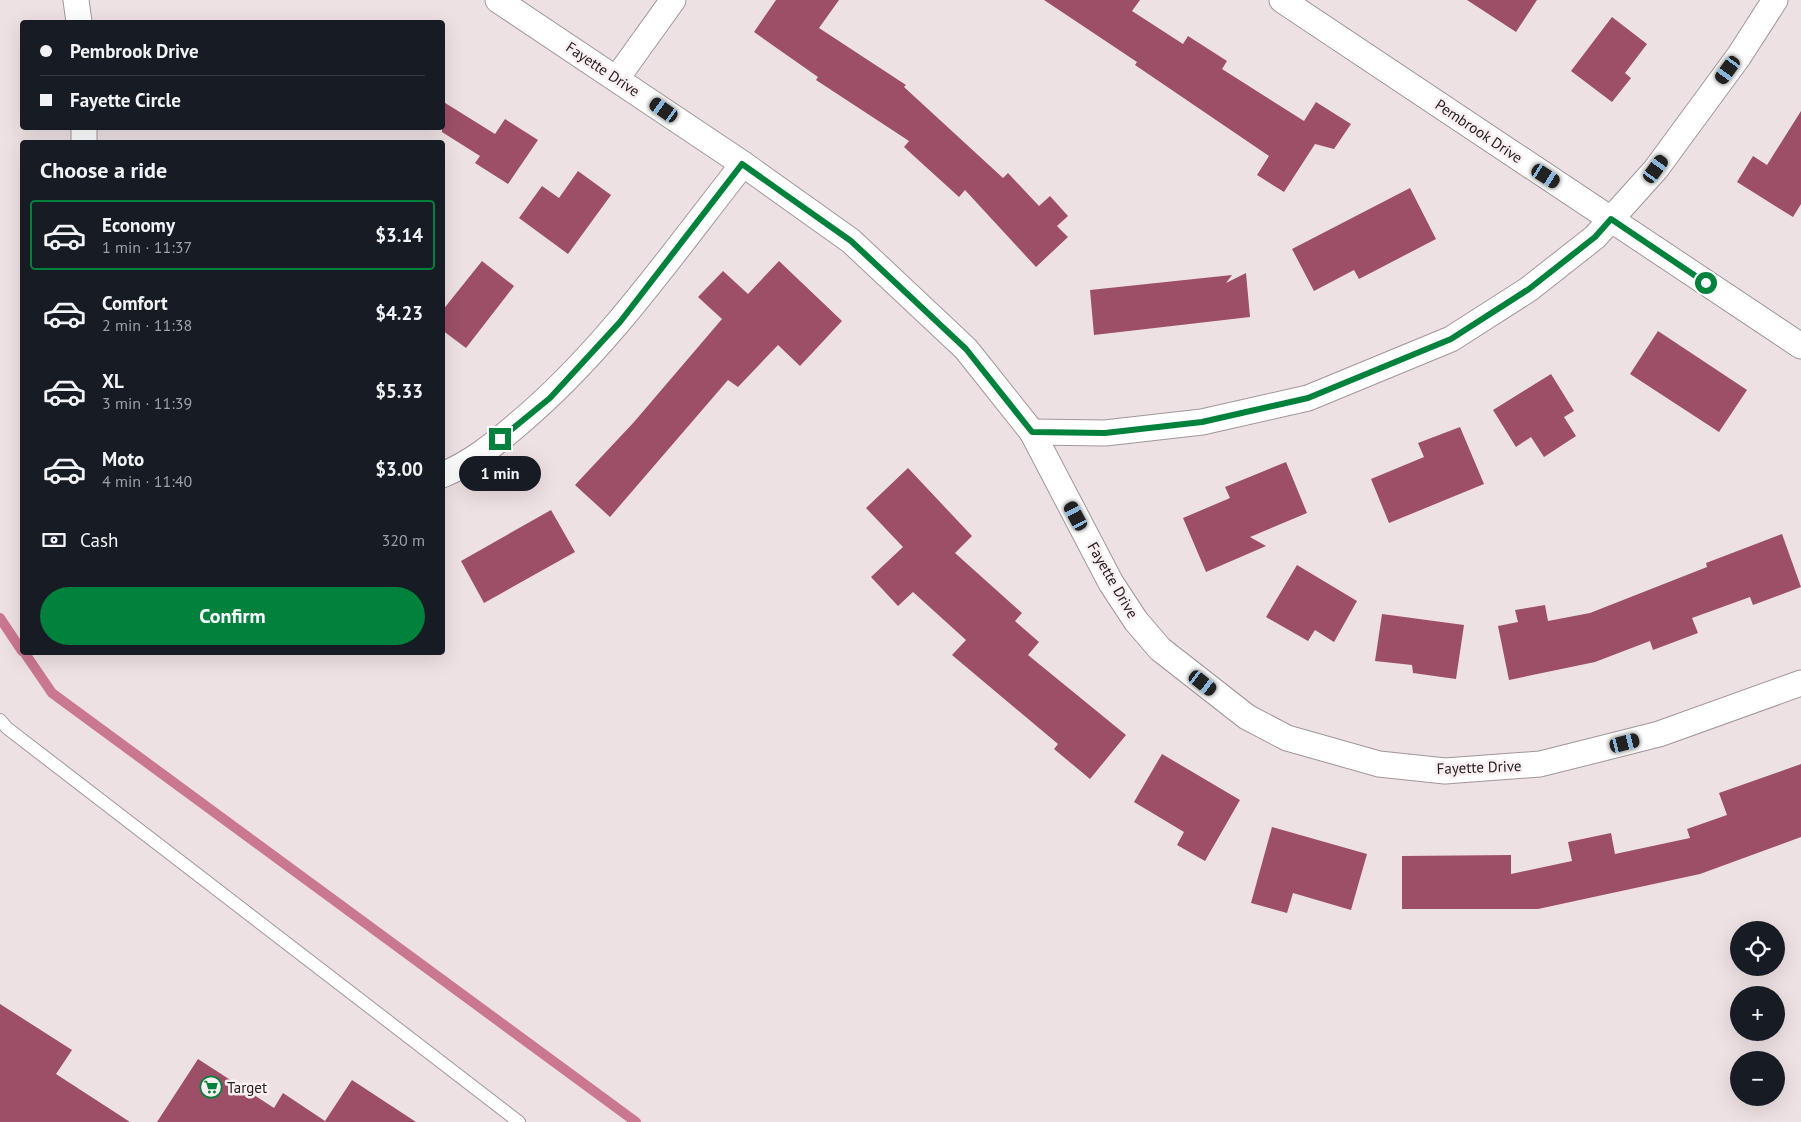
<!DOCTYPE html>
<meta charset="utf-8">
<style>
body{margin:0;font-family:"PT Sans",sans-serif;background:#242831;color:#f1f3f6;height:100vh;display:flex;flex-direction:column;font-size:19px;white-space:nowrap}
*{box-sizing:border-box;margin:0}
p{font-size:16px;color:#9ea1a6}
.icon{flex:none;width:28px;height:28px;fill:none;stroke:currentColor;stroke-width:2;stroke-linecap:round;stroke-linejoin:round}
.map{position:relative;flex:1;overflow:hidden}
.side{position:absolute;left:20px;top:140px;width:425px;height:515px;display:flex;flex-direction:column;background:#171b24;border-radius:5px;box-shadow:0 5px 20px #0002}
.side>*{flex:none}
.guide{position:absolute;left:20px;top:20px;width:425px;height:110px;border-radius:5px;box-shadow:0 5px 20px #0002;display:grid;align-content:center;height:110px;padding:0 20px;background:#171b24}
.buttons{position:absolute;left:1730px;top:921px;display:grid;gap:10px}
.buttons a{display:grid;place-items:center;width:55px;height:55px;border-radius:50%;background:#171b24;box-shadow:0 5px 20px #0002;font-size:25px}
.end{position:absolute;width:22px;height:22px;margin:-11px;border:6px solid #00823d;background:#fff;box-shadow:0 0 0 2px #fff}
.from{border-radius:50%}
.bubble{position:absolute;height:35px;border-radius:18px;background:#171b24;box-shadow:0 5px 20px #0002;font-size:16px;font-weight:700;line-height:35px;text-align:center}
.car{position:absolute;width:15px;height:30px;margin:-15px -8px;border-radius:6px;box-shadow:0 0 4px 1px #0007;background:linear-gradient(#222 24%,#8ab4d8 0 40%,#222 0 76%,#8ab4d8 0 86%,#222 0)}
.guide b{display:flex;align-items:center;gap:18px;height:48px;font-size:19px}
.guide b+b{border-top:1px solid #363941}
.guide i{width:12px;height:12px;background:#f1f3f6}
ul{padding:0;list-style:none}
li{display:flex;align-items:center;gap:15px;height:70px;margin:0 10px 8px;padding:0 10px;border:2px solid transparent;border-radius:5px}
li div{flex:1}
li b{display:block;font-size:19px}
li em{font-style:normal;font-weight:700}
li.on{border-color:#00823d}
li>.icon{width:45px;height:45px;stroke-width:1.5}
h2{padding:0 20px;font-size:22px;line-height:60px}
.pay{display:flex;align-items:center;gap:12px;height:55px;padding:0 20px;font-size:19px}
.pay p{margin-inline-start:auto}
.action{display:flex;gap:10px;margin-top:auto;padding:10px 20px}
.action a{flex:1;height:58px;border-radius:30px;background:#00823d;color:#fff;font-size:20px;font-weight:700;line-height:58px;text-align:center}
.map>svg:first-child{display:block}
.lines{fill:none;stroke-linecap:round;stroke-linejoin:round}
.stream{stroke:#ca7790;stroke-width:10}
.building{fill:#9d4f68}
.service-casing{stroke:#a29699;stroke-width:14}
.minor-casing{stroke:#a29699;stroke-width:27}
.service{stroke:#fff;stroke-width:12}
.minor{stroke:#fff;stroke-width:25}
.route{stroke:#00823d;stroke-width:6}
.labels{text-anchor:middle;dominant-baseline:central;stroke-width:5;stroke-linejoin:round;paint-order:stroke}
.street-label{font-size:15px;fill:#242021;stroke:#fbeff2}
.poi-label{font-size:15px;fill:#242021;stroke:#fbeff2;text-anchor:start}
</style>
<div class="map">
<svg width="1801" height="1122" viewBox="0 0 1801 1122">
<rect width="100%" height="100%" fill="#eee1e4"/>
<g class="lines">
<g class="stream">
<polyline points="0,618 22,651"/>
<polyline points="24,652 52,693 636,1122"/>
</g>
</g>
<g class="building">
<polygon points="776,0 839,0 819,28 906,85 904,87 1003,178 1008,173 1039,206 1050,196 1068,216 1057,226 1068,237 1036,267 965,190 959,197 904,147 909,141 816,80 818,77 754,32"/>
<polygon points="1044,0 1140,0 1132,11 1183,44 1188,36 1227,61 1222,69 1304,121 1316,102 1351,124 1334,149 1315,144 1284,192 1257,175 1269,156 1135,65 1137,62"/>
<polygon points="1467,0 1537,0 1516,32"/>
<polygon points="1612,17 1647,44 1625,73 1631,78 1612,102 1571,71"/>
<polygon points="442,101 495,134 505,119 538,140 508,184 475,163 480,156 442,132"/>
<polygon points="1801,111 1801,204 1793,217 1737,182 1753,156 1767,165"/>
<polygon points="578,171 611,195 568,254 519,218 542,186 559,198"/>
<polygon points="1410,188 1436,239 1359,279 1354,270 1314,291 1292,249"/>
<polygon points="482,261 514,286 466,348 442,330 442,311"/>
<polygon points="779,261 842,321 800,366 778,345 738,387 728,380 610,517 575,485 634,422 722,319 698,297 723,271 748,294"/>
<polygon points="1246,273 1250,317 1094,335 1090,290 1232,275 1226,283"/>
<polygon points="1658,331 1747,390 1719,432 1630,374"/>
<polygon points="1551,374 1574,411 1564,417 1576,436 1544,457 1531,437 1516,447 1493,410"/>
<polygon points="1460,427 1484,484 1389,523 1371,479 1424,457 1418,443"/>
<polygon points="1286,462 1307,513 1250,537 1266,546 1206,572 1183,518 1230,498 1225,487"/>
<polygon points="908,468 972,536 955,553 1022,613 1015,621 1039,642 1028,655 1126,735 1090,779 1054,749 1058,744 952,655 966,640 913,592 898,606 871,577 903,547 866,508"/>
<polygon points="551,510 575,552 484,603 461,561"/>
<polygon points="1782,534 1801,587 1753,605 1750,597 1692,618 1698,633 1653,650 1650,641 1595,662 1509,680 1498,626 1518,622 1515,610 1545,605 1548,621 1590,613 1707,567 1706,563"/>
<polygon points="1297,565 1357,601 1334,642 1315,630 1308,641 1266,617"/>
<polygon points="1382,614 1464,625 1456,679 1413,673 1412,665 1375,661"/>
<polygon points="1162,754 1240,800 1205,861 1177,845 1184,832 1134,802"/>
<polygon points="1801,764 1801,837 1700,874 1538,909 1402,909 1402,856 1511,855 1511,874 1572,861 1568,842 1611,833 1615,854 1690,838 1687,829 1727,815 1719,793"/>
<polygon points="1272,827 1367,854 1351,910 1293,893 1287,913 1251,903"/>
<polygon points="0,1004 72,1050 56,1074 130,1122 0,1122"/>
<polygon points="198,1059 274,1108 283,1093 325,1121 352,1080 416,1122 157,1122"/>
</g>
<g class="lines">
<g class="service-casing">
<polyline id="service" points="0,720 7,728 519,1122"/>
</g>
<g class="minor-casing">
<g id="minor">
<polyline points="76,0 79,22"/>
<polyline points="498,0 743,164 851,241 966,349 1032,432 1111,583 1136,621 1160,649 1247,717 1287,738 1379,764 1445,771 1540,764 1659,734 1801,683"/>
<polyline points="1282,0 1801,346"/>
<polyline points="617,78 673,0"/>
<polyline points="84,128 84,142"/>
<polyline points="1032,432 1105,433 1202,422 1308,398 1451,339 1529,289 1595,237 1656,169 1739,56 1775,0"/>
<path d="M442 475C470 464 495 444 518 424 606 350 672 254 743 164"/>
</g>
</g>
<use href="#service" class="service"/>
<use href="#minor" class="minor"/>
</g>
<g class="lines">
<polyline class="route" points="500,439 550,398 620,322 742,164 851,241 966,349 1032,432 1105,433 1202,422 1308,398 1451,339 1529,289 1595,237 1611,219 1706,283"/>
</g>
<defs>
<g id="supermarket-ring" transform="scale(1.125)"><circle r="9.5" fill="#fbeff2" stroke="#00823d" stroke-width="1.5"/><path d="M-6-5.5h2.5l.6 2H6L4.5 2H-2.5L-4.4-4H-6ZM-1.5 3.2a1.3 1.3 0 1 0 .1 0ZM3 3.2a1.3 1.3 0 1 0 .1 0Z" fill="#00823d"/></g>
</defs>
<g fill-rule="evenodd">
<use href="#supermarket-ring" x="211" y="1087"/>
</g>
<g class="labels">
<g class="street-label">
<text transform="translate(603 69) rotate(34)">Fayette Drive</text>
<text transform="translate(1479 131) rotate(34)">Pembrook Drive</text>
<text transform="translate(1113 580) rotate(60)">Fayette Drive</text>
<text transform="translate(1479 767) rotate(-2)">Fayette Drive</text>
</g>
<g class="poi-label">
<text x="227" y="1087">Target</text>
</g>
</g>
</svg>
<div class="buttons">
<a><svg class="icon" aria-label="locate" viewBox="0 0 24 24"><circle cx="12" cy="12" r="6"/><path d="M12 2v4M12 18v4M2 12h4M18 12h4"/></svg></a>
<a>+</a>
<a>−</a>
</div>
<i class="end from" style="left:1706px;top:283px"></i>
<i class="end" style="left:500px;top:439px"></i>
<div class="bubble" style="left:459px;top:456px;width:82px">1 min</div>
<i class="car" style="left:1728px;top:70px;rotate:216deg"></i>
<i class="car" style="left:664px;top:110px;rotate:305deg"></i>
<i class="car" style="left:1656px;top:169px;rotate:36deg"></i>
<i class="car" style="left:1546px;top:176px;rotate:123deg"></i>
<i class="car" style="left:1076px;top:516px;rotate:332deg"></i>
<i class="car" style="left:1203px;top:683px;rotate:128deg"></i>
<i class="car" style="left:1625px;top:743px;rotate:76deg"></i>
<div class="guide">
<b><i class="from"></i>Pembrook Drive</b>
<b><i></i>Fayette Circle</b>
</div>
<section class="side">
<h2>Choose a ride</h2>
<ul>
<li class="on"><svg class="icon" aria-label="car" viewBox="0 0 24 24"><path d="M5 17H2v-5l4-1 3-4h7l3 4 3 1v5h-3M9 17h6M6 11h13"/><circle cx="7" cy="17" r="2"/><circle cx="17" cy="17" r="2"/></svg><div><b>Economy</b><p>1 min · 11:37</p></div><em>$3.14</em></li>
<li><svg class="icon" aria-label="car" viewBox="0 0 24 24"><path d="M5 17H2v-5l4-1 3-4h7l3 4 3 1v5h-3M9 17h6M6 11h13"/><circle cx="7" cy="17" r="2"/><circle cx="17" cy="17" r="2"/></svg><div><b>Comfort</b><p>2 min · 11:38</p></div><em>$4.23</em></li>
<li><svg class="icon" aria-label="car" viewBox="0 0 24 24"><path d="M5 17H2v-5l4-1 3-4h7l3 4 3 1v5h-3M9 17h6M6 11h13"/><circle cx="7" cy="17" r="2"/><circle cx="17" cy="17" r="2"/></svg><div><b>XL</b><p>3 min · 11:39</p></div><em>$5.33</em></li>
<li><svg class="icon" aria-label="car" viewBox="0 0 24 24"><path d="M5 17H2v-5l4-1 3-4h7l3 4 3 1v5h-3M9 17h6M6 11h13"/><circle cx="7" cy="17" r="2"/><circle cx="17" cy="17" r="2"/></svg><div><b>Moto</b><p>4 min · 11:40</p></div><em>$3.00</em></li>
</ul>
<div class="pay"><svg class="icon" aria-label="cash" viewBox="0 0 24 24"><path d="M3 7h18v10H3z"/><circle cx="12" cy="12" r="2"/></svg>Cash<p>320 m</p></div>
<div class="action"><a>Confirm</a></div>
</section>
</div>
